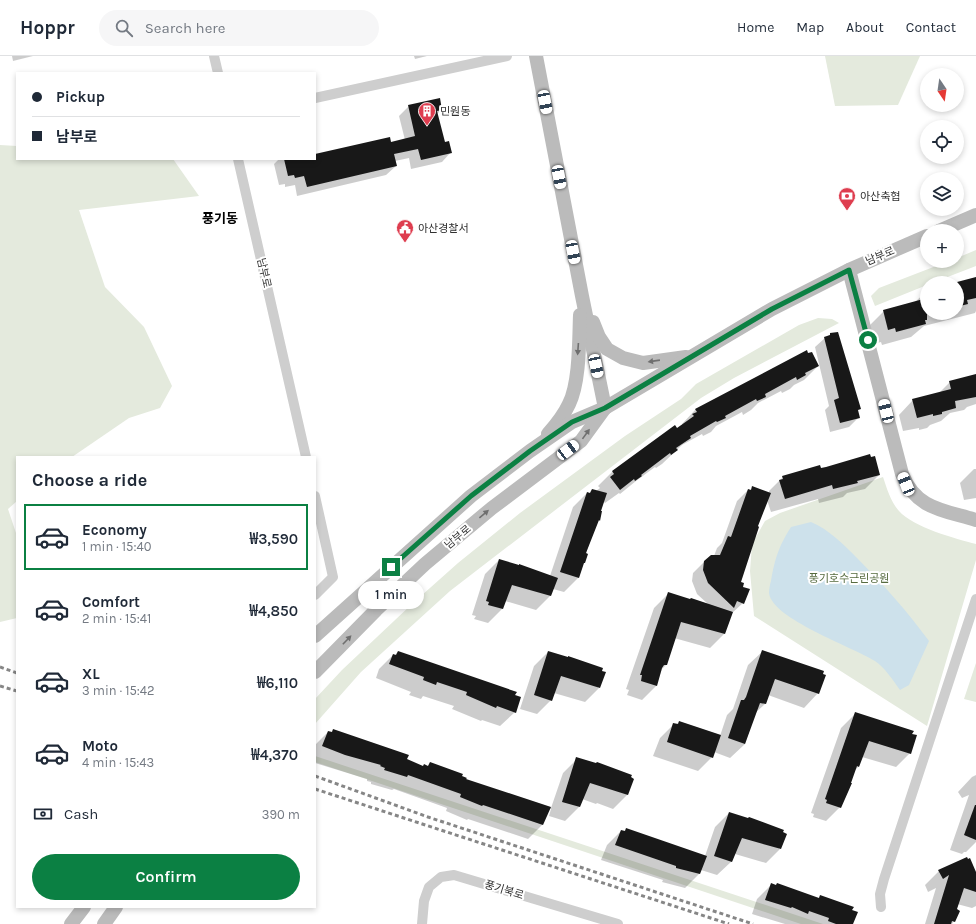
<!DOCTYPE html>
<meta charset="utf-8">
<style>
body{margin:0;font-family:Karla,"Noto Sans KR",sans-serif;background:#f6f6f7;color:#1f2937;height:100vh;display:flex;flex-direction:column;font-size:15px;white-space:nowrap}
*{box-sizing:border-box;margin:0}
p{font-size:13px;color:#747a83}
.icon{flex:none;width:22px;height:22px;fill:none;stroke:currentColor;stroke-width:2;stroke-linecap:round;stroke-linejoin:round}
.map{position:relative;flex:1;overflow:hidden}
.details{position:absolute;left:16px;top:400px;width:300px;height:452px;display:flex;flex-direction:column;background:#fff;border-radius:0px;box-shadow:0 2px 6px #0003}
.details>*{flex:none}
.top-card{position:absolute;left:16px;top:16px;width:300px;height:88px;border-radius:0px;box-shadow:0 2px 6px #0003;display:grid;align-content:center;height:88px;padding:0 16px;background:#fff}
.needle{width:26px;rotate:167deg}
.controls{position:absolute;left:920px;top:12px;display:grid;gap:8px}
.controls a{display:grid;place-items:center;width:44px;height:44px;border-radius:50%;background:#fff;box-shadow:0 2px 6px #0003;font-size:20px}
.end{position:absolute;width:18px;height:18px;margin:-9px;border:5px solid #0b8043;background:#fff;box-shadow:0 0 0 2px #fff}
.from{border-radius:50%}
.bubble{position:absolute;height:28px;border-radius:14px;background:#fff;box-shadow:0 2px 6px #0003;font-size:13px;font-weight:600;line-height:28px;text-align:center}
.car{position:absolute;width:12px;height:24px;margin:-12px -6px;border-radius:5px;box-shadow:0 0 3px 1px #0007;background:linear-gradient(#fff 24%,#345 0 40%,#fff 0 76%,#345 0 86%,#fff 0)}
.top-card b{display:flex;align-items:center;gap:14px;height:38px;font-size:15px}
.top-card b+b{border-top:1px solid #e0e1e3}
.top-card i{width:10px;height:10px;background:#1f2937}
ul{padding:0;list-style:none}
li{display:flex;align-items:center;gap:12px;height:66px;margin:0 8px 6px;padding:0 8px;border:2px solid transparent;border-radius:0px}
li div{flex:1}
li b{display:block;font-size:15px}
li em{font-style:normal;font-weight:600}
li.on{border-color:#0b8043}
li>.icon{width:36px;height:36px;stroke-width:1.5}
h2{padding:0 16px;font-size:18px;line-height:48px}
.pay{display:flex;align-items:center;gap:10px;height:44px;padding:0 16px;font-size:15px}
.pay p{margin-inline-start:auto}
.action{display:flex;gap:8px;margin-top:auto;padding:8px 16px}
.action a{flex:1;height:46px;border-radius:24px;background:#0b8043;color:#fff;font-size:16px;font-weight:600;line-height:46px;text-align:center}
header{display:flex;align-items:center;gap:24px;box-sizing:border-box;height:56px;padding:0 20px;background:#fff;border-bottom:1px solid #e0e1e3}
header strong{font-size:19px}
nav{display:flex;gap:22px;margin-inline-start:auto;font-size:14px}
.search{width:280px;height:36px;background:#f6f6f7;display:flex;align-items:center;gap:10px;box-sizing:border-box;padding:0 14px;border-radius:22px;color:#747a83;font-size:15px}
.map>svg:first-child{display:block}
.green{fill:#e4eadd}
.water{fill:#cde1eb}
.shadow{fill:#0003}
.building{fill:#181818}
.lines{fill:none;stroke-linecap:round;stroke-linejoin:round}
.street{stroke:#cecece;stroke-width:10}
.secondary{stroke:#bbb;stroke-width:14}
.rail{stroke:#868686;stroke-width:3;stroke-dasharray:4 3;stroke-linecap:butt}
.oneway{fill:#6f6f6f}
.route{stroke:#0b8043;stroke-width:5}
.labels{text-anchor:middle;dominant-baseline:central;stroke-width:4;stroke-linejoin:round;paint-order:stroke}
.poi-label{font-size:11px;fill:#313131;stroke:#fff;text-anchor:start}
.street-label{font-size:11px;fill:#313131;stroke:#fff}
.park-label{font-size:11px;fill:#566b3f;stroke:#fff}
.quarter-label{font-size:13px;font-weight:bold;fill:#000;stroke:#fff}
</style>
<header>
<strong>Hoppr</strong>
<div class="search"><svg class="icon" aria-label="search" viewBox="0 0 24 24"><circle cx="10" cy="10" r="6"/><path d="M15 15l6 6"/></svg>Search here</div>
<nav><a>Home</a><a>Map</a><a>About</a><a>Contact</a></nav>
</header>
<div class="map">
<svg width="976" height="868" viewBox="0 0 976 868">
<rect width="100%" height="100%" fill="#fff"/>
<g class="green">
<polygon points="825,0 920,0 898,49 835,50"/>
<polygon points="0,89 17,90 17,103 173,103 199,140 79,154 105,231 144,271 172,330 160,352 129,362 72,401 17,401 17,445 8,453 17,480 17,562 0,566"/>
<polygon points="976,194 976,210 932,227 927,227 927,229 875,250 871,240 879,232 949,205 957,205 957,202"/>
<polygon points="818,262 832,263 839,267 734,322 701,342 450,535 361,616 315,668 315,643 342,614 412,548 458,507 520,457 625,380 681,343 696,328 799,269"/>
<path d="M883 421C887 433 891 446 899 455 913 471 956 483 976 488V504L927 670 754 560 750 515 752 488 765 465 780 457Z"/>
<polygon points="976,607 976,646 964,643"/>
<polygon points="315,700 823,868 801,868 315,706"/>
</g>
<path class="water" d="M811 466C828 473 843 488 856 501 883 528 907 555 929 585L909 629 900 634C893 624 885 612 875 605 853 591 772 563 769 537 769 533 770 528 771 525 775 502 779 490 791 471Z"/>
<g class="shadow">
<polygon points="12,0 33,0 13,5"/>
<polygon points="414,0 427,0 415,3"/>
<polygon points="409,50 441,54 437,58 444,88 451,96 442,106 411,113 409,102 395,105 396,110 386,119 297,140 295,129 285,131 285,128 279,129 274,108 279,103 315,103 315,98 315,99 405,84 399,60"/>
<polygon points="976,222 976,255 975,257 924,270 911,281 882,289 881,286 874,288 870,269 884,255 915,246 927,235 927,257 957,257 957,227"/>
<polygon points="831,278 859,361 849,371 830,376 825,354 829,350 815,291 825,282"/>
<polygon points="818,310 804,324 794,329 790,333 782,337 781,335 758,347 751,354 743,359 742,356 716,370 711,376 703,380 702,378 682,389 662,408 656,412 655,411 636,425 620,438 619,437 605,447 603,445 578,522 564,536 553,533 550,540 536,554 505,545 502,553 488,567 474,563 476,560 472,559 485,518 499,504 550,520 573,451 587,437 589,438 592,434 596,435 600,432 598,430 612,416 675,370 677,373 683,369 682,368 696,353"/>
<polygon points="976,319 976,348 967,351 964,354 950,357 941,365 930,369 927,372 919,374 919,372 903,375 899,359 913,344 938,338 950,326"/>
<polygon points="820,413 879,419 865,433 847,437 843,441 819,447 818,443 771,456 767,444 756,471 739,526 743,547 731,558 724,578 710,592 674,582 666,609 662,613 656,630 642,644 627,639 629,634 626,633 654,552 668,538 709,549 697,538 692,525 693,517 705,505 714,500 717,492 722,487 737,445 748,434 750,434 753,432 769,437 769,435 783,421"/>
<polygon points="974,413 976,413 976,442 964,444 960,427"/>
<polygon points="763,595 818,637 804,652 768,639 765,648 755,657 745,688 730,702 714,696 712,701 698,715 653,700 660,682 674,668 677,668 679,666 720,680 727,659 733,653 748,609"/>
<polygon points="398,596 514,640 515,656 500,670 482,664 481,665 452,653 454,650 423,640 421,643 409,639 411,636 376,622 379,613 393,599 395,599"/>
<polygon points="548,596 599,632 585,646 554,637 551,644 537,658 520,653 534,610"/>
<polygon points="855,658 910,697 896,711 862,701 859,710 854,715 840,751 826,765 813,761 814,758 811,757 841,672"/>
<polygon points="333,674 423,711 427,711 430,708 465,724 551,752 563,717 577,703 628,738 613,753 597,747 596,748 582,743 579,751 565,765 549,760 551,753 549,752 542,769 528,783 468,763 467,764 446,755 447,752 394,733 392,734 371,728 371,726 367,725 367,723 315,707 315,689 328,676 331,677"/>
<polygon points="976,719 976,786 966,796 964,796 962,798 950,794 969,739 962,742 958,736 972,721"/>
<polygon points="729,757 780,793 766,807 735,798 732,805 717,819 701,814 699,818 685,832 662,826 663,824 601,804 607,789 621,775 624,776 626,773 705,800 715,771"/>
<polygon points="939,815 976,818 976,850 972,852 957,848 954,865 952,868 925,868 936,832 928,836 925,829"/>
<polygon points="772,828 775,830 777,828 818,843 820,840 851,855 852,868 785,868 752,858 757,843"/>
</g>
<g class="building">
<polygon points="440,42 442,54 437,55 445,86 449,85 452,97 421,104 418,93 394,98 397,110 307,131 304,120 295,122 294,119 288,120 284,103 315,103 315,98 390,81 391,86 415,80 408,49"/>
<polygon points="976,221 976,242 967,244 968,248 960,250 960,248 957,248 957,226"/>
<polygon points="927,242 927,264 925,264 926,268 896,276 895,272 888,274 883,254"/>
<polygon points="838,276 861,353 858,354 860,362 840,367 834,344 839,342 824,281 830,279 830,277"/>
<polygon points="807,294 808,297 812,296 819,310 805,317 806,319 797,324 796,321 765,338 766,341 757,345 756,343 725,360 726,362 717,366 716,365 690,380 691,382 676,392 678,394 671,399 670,397 641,419 642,420 635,425 634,423 620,434 610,421 614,418 612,415 675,369 677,372 694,360 692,358 697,356 695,353"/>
<polygon points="976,318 976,341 955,345 956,352 942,356 942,358 933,360 933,358 917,362 912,343 951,333 949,325"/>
<polygon points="870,398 871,401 875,400 880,419 857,425 858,427 833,433 832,429 785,443 779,424 783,423 782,420 820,409 821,412 826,411"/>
<polygon points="752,430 771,437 758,470 759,471 741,526 744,527 743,531 750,533 744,548 737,545 734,552 708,527 703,514 704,505 711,499 720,499 728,480 731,481 748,433 751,434"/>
<polygon points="592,433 607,437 601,455 602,455 600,465 599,464 586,497 588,498 585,507 584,507 579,522 560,516 587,436 590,437"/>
<polygon points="499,503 519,509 519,508 558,522 551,540 512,529 503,553 488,549 489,546 486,545"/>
<polygon points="668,536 690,543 691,542 733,556 725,578 681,566 667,609 664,609 662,612 657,630 641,625 642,619 640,619"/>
<polygon points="762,594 824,615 823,618 826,619 819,638 775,623 766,648 760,647 745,688 728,682 741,644 744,644 746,641"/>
<polygon points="398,595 517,636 515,639 521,641 516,657 497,650 496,652 466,639 467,636 437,626 436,629 423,624 424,621 389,608 393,598 396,599"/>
<polygon points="548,595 568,601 568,600 603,612 602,615 606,616 600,632 561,620 552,645 534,639"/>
<polygon points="855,656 914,675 912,678 917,679 911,698 869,685 859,711 857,710 851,727 852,727 841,752 826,747 827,744 825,743"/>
<polygon points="679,665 721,679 713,702 667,686 673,667 678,668"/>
<polygon points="333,673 409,699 407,703 423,710 424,708 428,710 430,706 463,718 462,720 467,722 466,723 551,751 543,769 483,749 482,750 460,741 461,738 408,719 407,721 384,714 385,712 380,710 381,709 345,699 322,690 328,675 332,676"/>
<polygon points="576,701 596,707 597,706 632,719 631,721 634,723 628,739 590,727 580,751 562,746"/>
<polygon points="975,749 976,749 976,784 964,779"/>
<polygon points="729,756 748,762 749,761 784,774 783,776 787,778 781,793 742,782 732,806 714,800"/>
<polygon points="626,772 707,800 700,818 676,812 676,810 615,789 621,774 625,775"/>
<polygon points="967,801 968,803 970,802 976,816 976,836 964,832 957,853 960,855 955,866 952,865 951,868 934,868 949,819 943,823 938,814"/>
<polygon points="771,827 776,829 777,827 819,842 820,839 854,851 852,854 858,856 853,868 836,868 828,865 829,862 809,855 808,858 792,851 791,852 765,844"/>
</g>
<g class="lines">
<g class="street">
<polyline points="214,0 218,17"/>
<polyline points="315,42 507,0"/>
<polyline points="238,103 306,401"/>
<polyline points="315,440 333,521 315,539"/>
<polyline points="881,851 880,838 884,823 976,543"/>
<polyline points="422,868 424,845 429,831 441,821 454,819 618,868"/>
</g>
<g class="secondary">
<polyline points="536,0 582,240 605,352"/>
<polyline points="939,175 976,159"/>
<path d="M849 214 902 418C916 453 943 454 976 464"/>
<polyline points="593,266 599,281 607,293 623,302 643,307 686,301"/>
<path d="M548 378C556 369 564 359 569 348 580 326 579 283 580 259"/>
<polyline points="315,580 471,440 530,395 572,366 605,352 772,253 849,214 927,180"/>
<polyline points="315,616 376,554 425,508 492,452 581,385 605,352"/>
<polyline points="71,868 84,851"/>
<polyline points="104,868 116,851"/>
</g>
<g class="rail">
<polyline points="0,611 17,617"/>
<polyline points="0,630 17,635"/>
<polyline points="315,720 428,761 753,868"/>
<polyline points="315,733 729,868"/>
</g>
</g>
<defs><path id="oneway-solid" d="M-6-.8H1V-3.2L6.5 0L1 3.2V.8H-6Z"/></defs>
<g class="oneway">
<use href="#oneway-solid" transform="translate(578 293) rotate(94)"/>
<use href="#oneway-solid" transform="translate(654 305) rotate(172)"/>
<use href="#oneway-solid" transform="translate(586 378) rotate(-54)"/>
<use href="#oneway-solid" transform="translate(484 458) rotate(-40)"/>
<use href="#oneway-solid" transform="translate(347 584) rotate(-46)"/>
</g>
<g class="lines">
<polyline class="route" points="391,511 471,440 530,395 572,366 605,352 772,253 849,214 868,284"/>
</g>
<defs>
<g id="building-pin" transform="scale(0.9)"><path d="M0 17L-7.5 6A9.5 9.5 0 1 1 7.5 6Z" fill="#de3d4f" stroke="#fff"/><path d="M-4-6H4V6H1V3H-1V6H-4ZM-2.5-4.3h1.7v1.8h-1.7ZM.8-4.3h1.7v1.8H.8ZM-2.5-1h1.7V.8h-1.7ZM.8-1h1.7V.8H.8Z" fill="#fff"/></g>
<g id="bank-pin" transform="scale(0.9)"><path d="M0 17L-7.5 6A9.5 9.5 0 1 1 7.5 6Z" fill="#de3d4f" stroke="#fff"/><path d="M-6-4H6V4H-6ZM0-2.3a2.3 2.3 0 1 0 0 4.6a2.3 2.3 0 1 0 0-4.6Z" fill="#fff"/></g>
<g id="civic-pin" transform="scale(0.9)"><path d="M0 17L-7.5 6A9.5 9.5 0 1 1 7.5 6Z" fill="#de3d4f" stroke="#fff"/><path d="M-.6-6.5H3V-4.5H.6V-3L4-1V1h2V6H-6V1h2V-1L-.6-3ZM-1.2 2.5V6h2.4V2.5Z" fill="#fff"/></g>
</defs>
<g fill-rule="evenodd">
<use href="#building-pin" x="427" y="55"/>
<use href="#bank-pin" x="847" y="140"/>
<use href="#civic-pin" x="405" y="172"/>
</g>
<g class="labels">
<g class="poi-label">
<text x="440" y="55">민원동</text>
<text x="860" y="140">아산축협</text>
<text x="418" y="172">아산경찰서</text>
</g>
<g class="street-label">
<text transform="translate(880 200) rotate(-23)">남부로</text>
<text transform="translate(264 217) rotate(77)">남부로</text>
<text transform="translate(458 481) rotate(-40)">남부로</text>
<text transform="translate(504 834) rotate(17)">풍기북로</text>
</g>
<g class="park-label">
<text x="849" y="522">풍기호수근린공원</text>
</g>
<g class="quarter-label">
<text x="220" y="162">풍기동</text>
</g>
</g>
</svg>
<div class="controls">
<a><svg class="needle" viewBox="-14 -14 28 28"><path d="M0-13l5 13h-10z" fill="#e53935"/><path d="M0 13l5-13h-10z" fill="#747a83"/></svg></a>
<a><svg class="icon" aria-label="locate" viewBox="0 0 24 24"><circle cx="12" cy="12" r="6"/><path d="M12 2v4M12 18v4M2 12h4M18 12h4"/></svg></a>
<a><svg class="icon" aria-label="layers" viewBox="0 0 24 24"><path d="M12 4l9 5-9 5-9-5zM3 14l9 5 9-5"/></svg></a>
<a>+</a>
<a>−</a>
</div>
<i class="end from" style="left:868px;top:284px"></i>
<i class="end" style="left:391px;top:511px"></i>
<div class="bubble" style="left:358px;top:525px;width:66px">1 min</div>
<i class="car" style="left:545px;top:46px;rotate:169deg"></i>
<i class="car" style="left:559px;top:121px;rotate:169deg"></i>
<i class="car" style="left:573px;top:196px;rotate:169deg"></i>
<i class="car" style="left:596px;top:310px;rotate:168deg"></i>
<i class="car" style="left:886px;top:355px;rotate:346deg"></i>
<i class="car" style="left:568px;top:394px;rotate:53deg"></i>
<i class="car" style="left:906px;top:428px;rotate:338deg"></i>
<div class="top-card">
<b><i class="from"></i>Pickup</b>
<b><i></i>남부로</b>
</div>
<section class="details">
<h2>Choose a ride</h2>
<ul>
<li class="on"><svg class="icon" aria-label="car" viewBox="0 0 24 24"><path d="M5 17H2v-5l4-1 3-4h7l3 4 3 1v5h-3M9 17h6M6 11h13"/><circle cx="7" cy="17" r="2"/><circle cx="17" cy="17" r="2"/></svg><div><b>Economy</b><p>1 min · 15:40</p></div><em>₩3,590</em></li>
<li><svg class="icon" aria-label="car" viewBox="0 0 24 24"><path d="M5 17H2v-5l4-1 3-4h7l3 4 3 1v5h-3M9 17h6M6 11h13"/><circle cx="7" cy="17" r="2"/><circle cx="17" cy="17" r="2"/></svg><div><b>Comfort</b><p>2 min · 15:41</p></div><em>₩4,850</em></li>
<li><svg class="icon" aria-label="car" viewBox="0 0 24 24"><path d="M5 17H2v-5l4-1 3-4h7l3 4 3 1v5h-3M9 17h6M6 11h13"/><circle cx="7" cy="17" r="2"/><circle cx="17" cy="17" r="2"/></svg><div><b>XL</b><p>3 min · 15:42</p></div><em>₩6,110</em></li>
<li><svg class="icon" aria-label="car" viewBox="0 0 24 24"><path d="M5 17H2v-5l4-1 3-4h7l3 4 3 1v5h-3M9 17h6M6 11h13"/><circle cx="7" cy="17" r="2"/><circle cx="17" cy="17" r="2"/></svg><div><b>Moto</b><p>4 min · 15:43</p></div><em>₩4,370</em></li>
</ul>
<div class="pay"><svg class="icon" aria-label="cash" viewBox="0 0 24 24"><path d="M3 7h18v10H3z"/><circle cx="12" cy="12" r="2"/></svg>Cash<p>390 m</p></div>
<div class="action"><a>Confirm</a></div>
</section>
</div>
